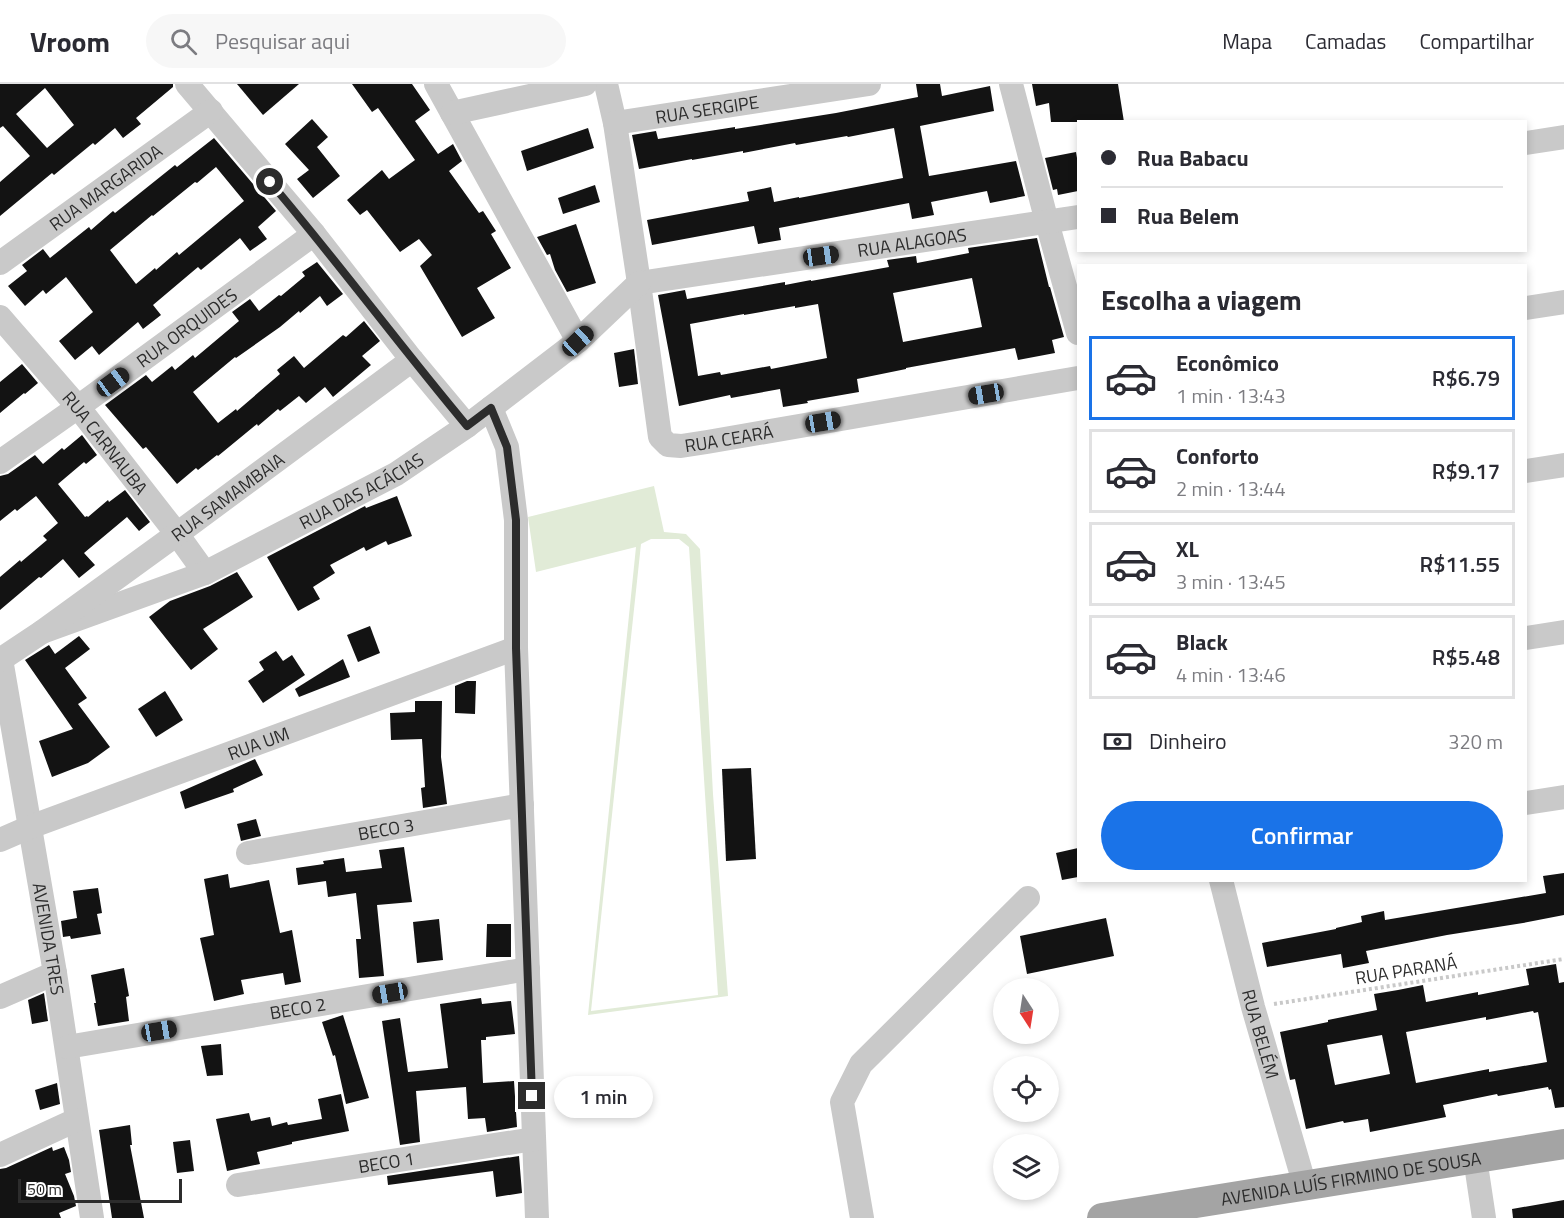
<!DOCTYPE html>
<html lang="pt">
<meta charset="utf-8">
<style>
body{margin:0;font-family:"Titillium Web",sans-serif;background:#f7f7f7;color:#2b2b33;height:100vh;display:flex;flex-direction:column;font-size:22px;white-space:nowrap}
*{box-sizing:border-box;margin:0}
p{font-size:20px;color:#7c7c81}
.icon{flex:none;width:33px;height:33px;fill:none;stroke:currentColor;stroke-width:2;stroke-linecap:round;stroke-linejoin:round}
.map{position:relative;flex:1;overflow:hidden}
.side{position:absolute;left:1077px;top:180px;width:450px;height:618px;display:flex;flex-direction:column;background:#fff;border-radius:0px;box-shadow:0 3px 9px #0003}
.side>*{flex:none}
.banner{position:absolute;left:1077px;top:36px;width:450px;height:132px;border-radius:0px;box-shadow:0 3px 9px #0003;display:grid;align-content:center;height:132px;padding:0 24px;background:#fff}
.needle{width:39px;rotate:168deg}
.fabs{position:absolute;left:993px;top:894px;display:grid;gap:12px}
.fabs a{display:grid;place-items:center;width:66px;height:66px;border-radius:50%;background:#fff;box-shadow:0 3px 9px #0003;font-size:30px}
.scale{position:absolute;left:18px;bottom:15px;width:164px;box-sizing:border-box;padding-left:6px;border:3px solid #2c2c2c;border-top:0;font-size:16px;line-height:21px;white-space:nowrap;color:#2c2c2c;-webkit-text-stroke:4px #fff;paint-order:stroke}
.end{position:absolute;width:27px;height:27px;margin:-14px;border:8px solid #2c2c2c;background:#fff;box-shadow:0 0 0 3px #fff}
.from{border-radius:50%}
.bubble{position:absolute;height:42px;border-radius:21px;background:#fff;box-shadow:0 3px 9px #0003;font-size:20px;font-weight:600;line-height:42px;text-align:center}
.car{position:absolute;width:18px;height:36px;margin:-18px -9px;border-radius:8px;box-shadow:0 0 4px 2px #0007;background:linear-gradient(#222 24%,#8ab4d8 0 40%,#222 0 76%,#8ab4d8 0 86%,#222 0)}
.banner b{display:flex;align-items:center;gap:21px;height:57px;font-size:22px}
.banner b+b{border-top:2px solid #e1e1e2}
.banner i{width:15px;height:15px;background:#2b2b33}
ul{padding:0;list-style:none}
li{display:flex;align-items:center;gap:18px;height:84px;margin:0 12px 9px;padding:0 12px;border:3px solid #e1e1e2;border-radius:0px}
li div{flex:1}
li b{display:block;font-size:22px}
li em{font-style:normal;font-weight:600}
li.on{border-color:#1a73e8}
li>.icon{width:54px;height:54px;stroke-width:1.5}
h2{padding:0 24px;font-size:27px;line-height:72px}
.pay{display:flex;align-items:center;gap:15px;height:66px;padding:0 24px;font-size:22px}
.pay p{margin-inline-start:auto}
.cta{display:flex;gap:12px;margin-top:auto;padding:12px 24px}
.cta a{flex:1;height:69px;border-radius:36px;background:#1a73e8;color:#fff;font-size:24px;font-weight:600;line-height:69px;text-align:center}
header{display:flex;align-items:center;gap:36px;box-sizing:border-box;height:84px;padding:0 30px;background:#fff;border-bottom:2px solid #e1e1e2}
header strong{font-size:28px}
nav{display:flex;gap:33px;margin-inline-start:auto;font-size:21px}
.search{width:420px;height:54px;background:#f7f7f7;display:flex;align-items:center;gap:15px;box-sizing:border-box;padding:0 21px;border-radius:33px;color:#7c7c81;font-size:22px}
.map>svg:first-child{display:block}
.green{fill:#e1ebd7;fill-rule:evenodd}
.building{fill:#131313;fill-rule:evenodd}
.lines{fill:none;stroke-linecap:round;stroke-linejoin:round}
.path{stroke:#c9c9c9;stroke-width:4;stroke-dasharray:3 3;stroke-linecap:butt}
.minor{stroke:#c9c9c9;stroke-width:24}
.major{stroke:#a4a4a4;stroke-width:30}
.route{stroke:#2c2c2c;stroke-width:8}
.labels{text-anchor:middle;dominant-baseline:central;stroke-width:6;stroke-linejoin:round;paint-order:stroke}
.street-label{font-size:18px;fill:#2c2c2c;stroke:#fff}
</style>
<header>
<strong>Vroom</strong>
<div class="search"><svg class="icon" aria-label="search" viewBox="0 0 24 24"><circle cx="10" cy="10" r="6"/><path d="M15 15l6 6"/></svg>Pesquisar aqui</div>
<nav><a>Mapa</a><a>Camadas</a><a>Compartilhar</a></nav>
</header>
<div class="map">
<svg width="1564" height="1134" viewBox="0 0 1564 1134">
<rect width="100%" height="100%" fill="#fff"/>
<path class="green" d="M654 402 664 448 686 450 700 465 713 710 728 912 588 931 636 463 536 488 528 433ZM651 455H679L689 463 718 911 591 927 641 460Z"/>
<g class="building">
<path d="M0 0H173V3L136 34 141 40 123 54 115 44 95 61 93 59 54 91 52 89 0 132V98L30 72 3 42 0 44ZM45 4 74 41 47 64 16 30Z"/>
<polygon points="237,0 299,0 263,31"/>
<polygon points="352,0 412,0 430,26 415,37 438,70 453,60 462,77 449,87 479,129 483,127 496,147 491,150 511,184 477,204 495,234 462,253 420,182 432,171 419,155 400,168 367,126 360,131 347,116 382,86 389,95 415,76 378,24 372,28"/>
<polygon points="916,0 940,0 942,12 990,2 994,27 920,42 929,92 1016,77 1025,112 990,119 987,107 931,118 934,131 912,135 909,119 779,144 781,156 758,160 754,142 652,161 647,136 749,117 747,108 771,103 774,118 799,113 799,114 903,94 894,44 848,53 847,52 796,61 795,59 743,69 743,67 692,76 692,75 639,85 632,51 656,47 658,55 735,43 735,45 836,29 918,13"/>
<polygon points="1032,0 1118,0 1124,38 1051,38 1049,19 1036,22"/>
<polygon points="312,35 328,53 317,63 340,92 313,114 297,95 309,86 285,60"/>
<polygon points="588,44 594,64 527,87 521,67"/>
<path d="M214 54 276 127 258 143 267 155 250 167 240 154 201 186 198 183 153 221 161 231 143 245 138 238 99 271 92 262 75 276 59 257 93 228 66 193 46 210 43 206 25 222 8 202 27 187 22 181 43 165 50 174 89 143 91 146 113 127 115 129 175 81 177 83ZM216 83 244 117 179 171 177 168 156 186 155 184 136 200 110 166 152 131 153 132 195 98 197 99Z"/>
<polygon points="1076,68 1078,80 1078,107 1058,111 1057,105 1053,106 1045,74"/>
<polygon points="595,101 600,118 563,130 558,114"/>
<polygon points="576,140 596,199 567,208 555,186 550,170 547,171 537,153"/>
<path d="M1037 154 1049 203H1050L1064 253 1052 256 1055 269 1018 276 1015 264 906 284V285L857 295 859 308 807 317 808 319 783 323 780 305 731 314 730 311 679 322 658 211 685 206 687 215 785 198V201L811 196V197L889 183 887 176 916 172 917 179 969 169 968 164ZM972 194 982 243 903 258 893 209ZM818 220 827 274 771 285 770 282 721 291 720 288 698 292 690 240 744 230V231L795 222V224Z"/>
<polygon points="317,178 343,210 327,222 320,212 300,229 299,227 280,243 236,274 235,273 193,308 218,339 236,325 237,327 280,290 277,286 294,272 304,284 343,251 346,253 364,237 380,257 362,272 371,281 333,313 325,303 306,319 299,312 280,327 278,325 258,342 257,340 218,372 217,371 198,386 196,384 177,400 146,363 143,365 105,321 146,291 152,298 172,282 175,286 193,271 195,274 239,237 232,228 250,215 259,227 279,211 281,212 305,192 302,188"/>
<polygon points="634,265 638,300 619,303 614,269"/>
<polygon points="22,280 38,299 25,310 24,309 0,329 0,298"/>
<polygon points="82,351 97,371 86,380 84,378 58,400 85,433 87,432 88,433 108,416 109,418 125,406 150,438 139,447 127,433 84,469 95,481 79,494 63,475 41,494 39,493 0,526 0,493 20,476 21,478 47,456 43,452 58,439 36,412 17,427 15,425 0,437 0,392 8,390 35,371 43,380 62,364 64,366"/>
<polygon points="397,412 412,452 388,461 386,457 366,467 364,463 330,481 335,489 313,503 320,515 298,527 267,473 365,422 366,424"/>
<polygon points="237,488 253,513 203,545 218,565 191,586 149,533 170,517 210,502"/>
<polygon points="370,542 380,569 358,578 347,551"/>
<polygon points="79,552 90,565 65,584 87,614 78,620 110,663 88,679 52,693 39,657 73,645 25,576 49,561 55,570"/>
<polygon points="276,567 283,577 292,571 305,591 263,619 248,597 264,586 259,578"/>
<polygon points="343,575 350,593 299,613 295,605"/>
<polygon points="467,597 476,597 475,630 455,629 455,602"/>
<polygon points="165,607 183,636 156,653 138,625"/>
<polygon points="415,617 442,617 441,673 447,720 423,724 421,704 425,703 422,655 391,656 390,629 415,628"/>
<polygon points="255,675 263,691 233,705 234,708 185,725 180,708"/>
<polygon points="751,684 756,775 726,777 722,685"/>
<polygon points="256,735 261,752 241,757 237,740"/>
<polygon points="404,763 412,818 377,821 384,892 359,894 356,855 361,855 356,809 328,813 326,797 298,801 296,784 324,780 323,777 344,774 346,788 382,784 379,766"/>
<polygon points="1078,764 1078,793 1062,796 1056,769"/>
<polygon points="1564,789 1564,831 1523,839 1447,851 1366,867 1369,879 1343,884 1341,870 1267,883 1262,859 1336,845 1336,844 1362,838 1361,832 1384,827 1385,836 1546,809 1543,792"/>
<polygon points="228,790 230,804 269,796 280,849 292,846 301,898 285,901 283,889 241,896 244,910 214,917 200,854 214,851 204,795"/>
<polygon points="98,804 102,829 97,830 101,850 71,855 70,852 63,853 61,837 77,834 73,807"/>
<polygon points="1106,834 1114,872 1027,890 1020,852"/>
<polygon points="439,835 443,876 417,879 413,838"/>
<polygon points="487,840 511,840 511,873 486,873"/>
<path d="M1556 880 1559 899 1564 898V1023L1555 1024 1551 1005 1549 1006 1548 1003 1498 1012 1497 1010 1443 1021 1446 1033 1370 1048 1368 1035 1344 1039 1343 1037 1306 1045 1295 995 1290 996 1280 948 1328 938V936L1377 926 1374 910 1398 906 1423 901 1426 918 1478 908V911L1529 901 1526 885ZM1533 927 1534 929 1538 928 1547 978 1489 988V985L1416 999 1406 948 1486 933V936ZM1382 951 1390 990 1335 1001 1327 961Z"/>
<polygon points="124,884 129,912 126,913 129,937 98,942 94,919 96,919 91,891"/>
<polygon points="44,909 48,937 32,940 28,916"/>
<polygon points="481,914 482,920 511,917 515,950 486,953 486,956 481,956 483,999 514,997 517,1043 487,1048 485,1034 468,1035 466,1003 416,1007 420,1058 400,1061 382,937 400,934 408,988 448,984 440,920"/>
<polygon points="343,931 369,1014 346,1020 335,971 333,972 322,938"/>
<polygon points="221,960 223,991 207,992 201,962"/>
<polygon points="57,999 60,1020 40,1026 35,1006"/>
<polygon points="341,1010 349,1047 292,1058 292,1060 257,1068 260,1080 227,1087 216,1035 249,1029 251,1037 270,1033 272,1042 287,1038 288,1041 322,1035 318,1015"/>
<polygon points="130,1041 132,1061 130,1061 144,1134 112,1134 99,1046"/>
<polygon points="190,1056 194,1087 177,1089 173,1058"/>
<polygon points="52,1063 53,1067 64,1063 69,1076 71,1088 65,1090 74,1112 76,1122 59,1129 61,1134 0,1134 0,1085 6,1084"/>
<polygon points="519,1072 522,1109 496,1113 493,1087 388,1101 387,1092"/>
<polygon points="1564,1116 1564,1134 1513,1134 1512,1125"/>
</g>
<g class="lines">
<polyline class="path" points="1274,920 1564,875"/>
<g class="minor">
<polyline points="187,0 314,150 412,276 467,342"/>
<polyline points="436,0 578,257"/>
<path id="s1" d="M606 0 615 39 639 199 660 353 668 361 681 362 707 358 1078 294"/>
<polyline points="1011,0 1047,138 1078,249"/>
<polyline points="452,29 585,0"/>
<path id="s2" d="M615 39 869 0"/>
<polyline points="1526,59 1564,53"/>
<path id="s3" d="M0 179 211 27"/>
<path id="s4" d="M639 199 1078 133"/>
<polyline points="1526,224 1564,218"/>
<path id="s5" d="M0 233 78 323 177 450 205 489"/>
<polyline points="491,324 507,363 516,436 516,564 537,1134"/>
<path id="s6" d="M0 378 78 323 314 150"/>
<polyline points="1526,387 1564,381"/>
<path id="s7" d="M42 548 205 489 396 390 467 342 578 257 639 199"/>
<polyline points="1526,554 1564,548"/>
<path id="s8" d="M1 575 55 889 92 1134"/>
<path id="s9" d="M0 576 42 548 177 450 412 276"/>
<polyline points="1526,719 1564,713"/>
<path id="s10" d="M0 756 30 743 516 564"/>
<path id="s11" d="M248 769 522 721"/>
<path id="s12" d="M1221 796 1253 923 1305 1102"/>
<polyline points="0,913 55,889"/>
<path id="s13" d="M67 963 528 885"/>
<polyline points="0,1071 76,1036"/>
<polyline points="1475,1074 1484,1134"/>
<path id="s14" d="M238 1101 534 1055"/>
<polyline points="862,1134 842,1018 861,980 1028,814"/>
</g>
<path class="major" id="s15" d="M1102 1134 1564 1060"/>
</g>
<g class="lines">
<path class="route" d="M270 98C338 178 400 262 467 342L491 324 507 363 516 436V564L532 1012"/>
</g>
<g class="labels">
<g class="street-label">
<text stroke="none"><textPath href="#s2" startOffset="93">RUA SERGIPE</textPath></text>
<text stroke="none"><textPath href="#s3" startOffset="130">RUA MARGARIDA</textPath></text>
<text stroke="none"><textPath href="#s4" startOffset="276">RUA ALAGOAS</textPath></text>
<text stroke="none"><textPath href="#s6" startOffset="230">RUA ORQUIDES</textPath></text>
<text stroke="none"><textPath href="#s1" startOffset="430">RUA CEARÁ</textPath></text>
<text stroke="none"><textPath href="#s5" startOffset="164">RUA CARNAUBA</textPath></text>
<text stroke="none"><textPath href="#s7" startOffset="350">RUA DAS ACÁCIAS</textPath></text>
<text stroke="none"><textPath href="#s9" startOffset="280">RUA SAMAMBAIA</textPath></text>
<text stroke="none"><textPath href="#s10" startOffset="276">RUA UM</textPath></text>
<text stroke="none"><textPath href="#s11" startOffset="140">BECO 3</textPath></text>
<text stroke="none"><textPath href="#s8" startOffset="284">AVENIDA TRES</textPath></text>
<text transform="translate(1406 886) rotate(-9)">RUA PARANÁ</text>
<text stroke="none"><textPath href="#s13" startOffset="234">BECO 2</textPath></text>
<text stroke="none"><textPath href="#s12" startOffset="159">RUA BELÉM</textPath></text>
<text stroke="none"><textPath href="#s14" startOffset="150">BECO 1</textPath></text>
<text stroke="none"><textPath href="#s15" startOffset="252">AVENIDA LUÍS FIRMINO DE SOUSA</textPath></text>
</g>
</g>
</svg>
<div class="fabs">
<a><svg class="needle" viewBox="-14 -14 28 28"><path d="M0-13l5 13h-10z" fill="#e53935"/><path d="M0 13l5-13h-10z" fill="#7c7c81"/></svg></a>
<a><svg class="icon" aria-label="locate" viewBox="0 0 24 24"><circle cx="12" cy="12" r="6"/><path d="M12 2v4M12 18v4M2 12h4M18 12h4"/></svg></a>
<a><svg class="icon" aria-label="layers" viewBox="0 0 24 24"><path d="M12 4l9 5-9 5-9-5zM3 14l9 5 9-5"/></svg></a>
</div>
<div class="scale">50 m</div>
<i class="end from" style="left:270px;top:98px"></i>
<i class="end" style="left:532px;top:1012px"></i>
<div class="bubble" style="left:554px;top:992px;width:99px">1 min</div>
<i class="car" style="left:821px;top:172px;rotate:82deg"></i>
<i class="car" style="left:578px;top:257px;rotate:47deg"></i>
<i class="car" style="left:113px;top:298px;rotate:54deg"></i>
<i class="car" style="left:986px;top:310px;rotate:260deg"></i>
<i class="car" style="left:823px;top:338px;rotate:80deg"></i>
<i class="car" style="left:390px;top:909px;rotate:260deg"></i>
<i class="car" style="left:159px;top:947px;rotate:80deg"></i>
<div class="banner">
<b><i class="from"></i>Rua Babacu</b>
<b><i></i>Rua Belem</b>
</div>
<section class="side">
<h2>Escolha a viagem</h2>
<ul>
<li class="on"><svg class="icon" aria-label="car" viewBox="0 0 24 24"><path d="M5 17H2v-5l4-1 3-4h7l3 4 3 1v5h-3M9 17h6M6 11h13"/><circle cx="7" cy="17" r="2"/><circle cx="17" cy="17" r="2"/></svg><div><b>Econômico</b><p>1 min · 13:43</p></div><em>R$6.79</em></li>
<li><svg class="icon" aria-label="car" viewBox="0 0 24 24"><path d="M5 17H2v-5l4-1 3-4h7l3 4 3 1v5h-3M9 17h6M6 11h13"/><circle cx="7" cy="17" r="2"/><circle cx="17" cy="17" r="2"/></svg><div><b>Conforto</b><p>2 min · 13:44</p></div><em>R$9.17</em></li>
<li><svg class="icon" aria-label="car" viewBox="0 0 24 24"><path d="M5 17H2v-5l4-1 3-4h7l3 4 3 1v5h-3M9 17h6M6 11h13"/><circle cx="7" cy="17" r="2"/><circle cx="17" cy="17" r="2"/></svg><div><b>XL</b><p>3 min · 13:45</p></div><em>R$11.55</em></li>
<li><svg class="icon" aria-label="car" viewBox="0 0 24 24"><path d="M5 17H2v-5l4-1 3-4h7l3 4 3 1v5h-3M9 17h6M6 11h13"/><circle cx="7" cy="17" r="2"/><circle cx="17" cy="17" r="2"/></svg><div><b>Black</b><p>4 min · 13:46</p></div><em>R$5.48</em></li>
</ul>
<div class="pay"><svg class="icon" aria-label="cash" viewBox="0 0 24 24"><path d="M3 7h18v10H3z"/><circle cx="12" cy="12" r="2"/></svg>Dinheiro<p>320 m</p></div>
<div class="cta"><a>Confirmar</a></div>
</section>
</div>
